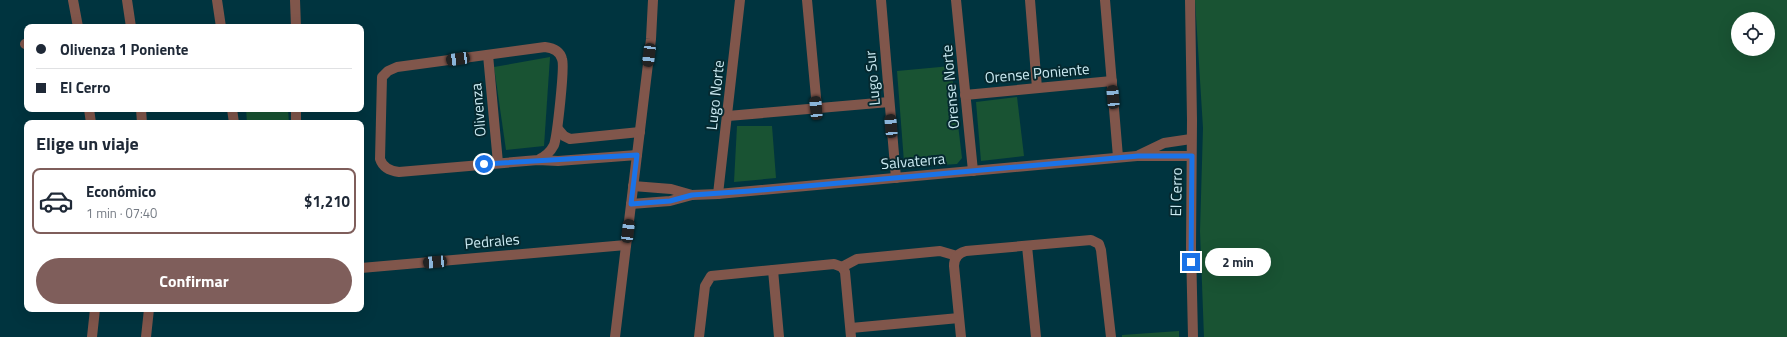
<!DOCTYPE html>
<html lang="es">
<meta charset="utf-8">
<style>
body{margin:0;font-family:"Titillium Web",sans-serif;background:#f6f6f7;color:#1f2937;height:100vh;display:flex;flex-direction:column;font-size:15px;white-space:nowrap}
*{box-sizing:border-box;margin:0}
p{font-size:13px;color:#747a83}
.icon{flex:none;width:22px;height:22px;fill:none;stroke:currentColor;stroke-width:2;stroke-linecap:round;stroke-linejoin:round}
.map{position:relative;flex:1;overflow:hidden}
.panel{position:absolute;left:24px;top:120px;width:340px;height:192px;display:flex;flex-direction:column;background:#fff;border-radius:8px;box-shadow:0 4px 16px #0002}
.panel>*{flex:none}
.guide{position:absolute;left:24px;top:24px;width:340px;height:88px;border-radius:8px;box-shadow:0 4px 16px #0002;display:grid;align-content:center;height:88px;padding:0 12px;background:#fff}
.tools{position:absolute;left:1731px;top:12px;display:grid;gap:8px}
.tools a{display:grid;place-items:center;width:44px;height:44px;border-radius:50%;background:#fff;box-shadow:0 4px 16px #0002;font-size:20px}
.end{position:absolute;width:18px;height:18px;margin:-9px;border:5px solid #1a73e8;background:#fff;box-shadow:0 0 0 2px #fff}
.from{border-radius:50%}
.bubble{position:absolute;height:28px;border-radius:14px;background:#fff;box-shadow:0 4px 16px #0002;font-size:13px;font-weight:700;line-height:28px;text-align:center}
.car{position:absolute;width:12px;height:24px;margin:-12px -6px;border-radius:5px;box-shadow:0 0 3px 1px #0007;background:linear-gradient(#222 24%,#8ab4d8 0 40%,#222 0 76%,#8ab4d8 0 86%,#222 0)}
.guide b{display:flex;align-items:center;gap:14px;height:38px;font-size:15px}
.guide b+b{border-top:1px solid #e0e1e3}
.guide i{width:10px;height:10px;background:#1f2937}
ul{padding:0;list-style:none}
li{display:flex;align-items:center;gap:12px;height:66px;margin:0 8px 6px;padding:0 4px;border:2px solid transparent;border-radius:8px}
li div{flex:1}
li b{display:block;font-size:15px}
li em{font-style:normal;font-weight:700}
li.current{border-color:#7f5e5b}
li>.icon{width:36px;height:36px;stroke-width:1.5}
h2{padding:0 12px;font-size:18px;line-height:48px}
.cta{display:flex;gap:8px;margin-top:auto;padding:8px 12px}
.cta a{flex:1;height:46px;border-radius:24px;background:#7f5e5b;color:#fff;font-size:16px;font-weight:700;line-height:46px;text-align:center}
.map>svg:first-child{display:block}
.green{fill:#195333;fill-rule:evenodd}
.lines{fill:none;stroke-linecap:round;stroke-linejoin:round}
.minor{stroke:#80564b;stroke-width:10}
.route{stroke:#1a73e8;stroke-width:5}
.labels{text-anchor:middle;dominant-baseline:central;stroke-width:4;stroke-linejoin:round;paint-order:stroke}
.street-label{font-size:15px;fill:#ccebf3;stroke:#052930}
</style>
<div class="map">
<svg width="1787" height="337" viewBox="0 0 1787 337">
<rect width="100%" height="100%" fill="#00343f"/>
<g class="green">
<path d="M1195 0H1787V337H1204L1200 231 1203 128ZM1738 19H1768V49H1738Z"/>
<polygon points="550,57 544,146 506,150 494,67"/>
<polygon points="951,66 962,158 957,164 908,167 904,162 897,71"/>
<polygon points="1017,97 1024,156 981,161 976,102"/>
<polygon points="246,109 288,109 289,123 247,123"/>
<polygon points="737,126 772,126 776,178 734,182"/>
<polygon points="1179,331 1179,337 1122,337 1122,335"/>
</g>
<g class="lines">
<g class="minor">
<polyline points="73,0 78,27"/>
<polyline points="127,0 131,27"/>
<polyline points="217,0 221,27"/>
<polyline points="295,0 296,27"/>
<polyline points="807,0 817,108"/>
<polyline points="881,0 896,178"/>
<polyline points="956,0 973,171"/>
<polyline points="1030,0 1037,88"/>
<polyline points="1105,0 1118,157"/>
<polyline points="1190,0 1192,120 1191,247 1193,337"/>
<polyline points="25,44 27,43"/>
<polyline points="488,55 498,163"/>
<polyline points="965,95 1112,81"/>
<polyline points="89,109 91,123"/>
<polyline points="141,109 142,123"/>
<polyline points="232,109 234,123"/>
<polyline points="296,109 296,123"/>
<polyline points="728,116 889,102"/>
<polyline points="558,129 564,136 570,139 640,132"/>
<polyline points="1139,155 1164,143 1191,139"/>
<path d="M538 160C545 156 550 153 554 145 557 137 565 66 562 59 560 51 553 48 545 47L397 67 388 71 382 77 380 159C383 168 390 171 399 172L538 160 558 161 637 155"/>
<polyline points="633,186 671,189 692,195"/>
<polyline points="718,194 740,0"/>
<polyline points="631,204 670,201 692,195 718,194 1137,156 1191,156"/>
<polyline points="1027,246 1036,337"/>
<polyline points="842,267 857,259 940,251 957,256"/>
<polyline points="842,267 845,272 851,337"/>
<polyline points="361,268 626,245"/>
<polyline points="773,270 779,337"/>
<polyline points="851,328 959,318"/>
<polyline points="92,337 95,309"/>
<polyline points="146,337 149,309"/>
<polyline points="615,337 651,39 653,0"/>
<polyline points="699,337 705,286 711,276 834,264 842,267"/>
<path d="M961 337 954 266C954 258 958 253 966 251L1091 240 1099 244 1101 250 1111 337"/>
</g>
</g>
<g class="lines">
<polyline class="route" points="484,164 637,155 631,204 670,201 692,195 750,191 1138,156 1192,156 1191,262"/>
</g>
<g class="labels">
<g class="street-label">
<text transform="translate(1037 73) rotate(-5)">Orense Poniente</text>
<text transform="translate(872 78) rotate(-95)">Lugo Sur</text>
<text transform="translate(950 87) rotate(-95)">Orense Norte</text>
<text transform="translate(715 95) rotate(-84)">Lugo Norte</text>
<text transform="translate(478 110) rotate(-95)">Olivenza</text>
<text transform="translate(913 161) rotate(-5)">Salvaterra</text>
<text transform="translate(1176 192) rotate(-89)">El Cerro</text>
<text transform="translate(492 241) rotate(-5)">Pedrales</text>
</g>
</g>
</svg>
<div class="tools">
<a><svg class="icon" aria-label="locate" viewBox="0 0 24 24"><circle cx="12" cy="12" r="6"/><path d="M12 2v4M12 18v4M2 12h4M18 12h4"/></svg></a>
</div>
<i class="end from" style="left:484px;top:164px"></i>
<i class="end" style="left:1191px;top:262px"></i>
<div class="bubble" style="left:1205px;top:248px;width:66px">2 min</div>
<i class="car" style="left:649px;top:55px;rotate:187deg"></i>
<i class="car" style="left:458px;top:59px;rotate:262deg"></i>
<i class="car" style="left:1113px;top:97px;rotate:355deg"></i>
<i class="car" style="left:816px;top:108px;rotate:355deg"></i>
<i class="car" style="left:891px;top:126px;rotate:355deg"></i>
<i class="car" style="left:628px;top:231px;rotate:7deg"></i>
<i class="car" style="left:435px;top:262px;rotate:265deg"></i>
<div class="guide">
<b><i class="from"></i>Olivenza 1 Poniente</b>
<b><i></i>El Cerro</b>
</div>
<section class="panel">
<h2>Elige un viaje</h2>
<ul>
<li class="current"><svg class="icon" aria-label="car" viewBox="0 0 24 24"><path d="M5 17H2v-5l4-1 3-4h7l3 4 3 1v5h-3M9 17h6M6 11h13"/><circle cx="7" cy="17" r="2"/><circle cx="17" cy="17" r="2"/></svg><div><b>Económico</b><p>1 min · 07:40</p></div><em>$1,210</em></li>
</ul>
<div class="cta"><a>Confirmar</a></div>
</section>
</div>
